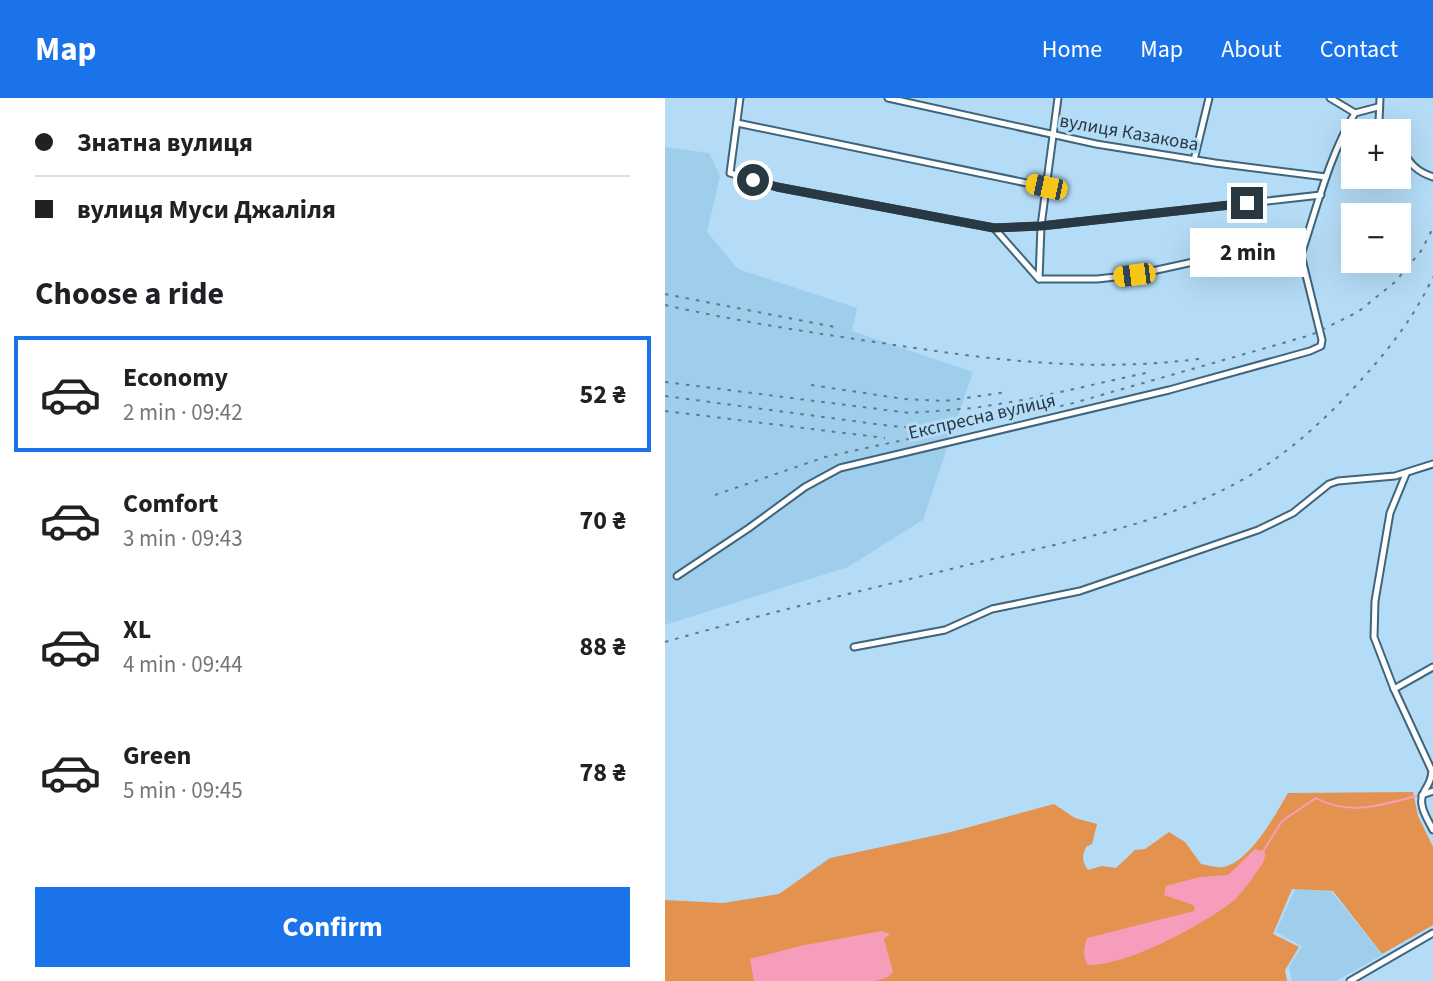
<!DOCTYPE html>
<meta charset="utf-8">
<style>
body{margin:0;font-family:"Source Sans 3",sans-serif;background:#f6f6f6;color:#202124;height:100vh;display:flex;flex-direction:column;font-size:26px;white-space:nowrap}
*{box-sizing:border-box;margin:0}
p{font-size:23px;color:#757577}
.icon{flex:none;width:38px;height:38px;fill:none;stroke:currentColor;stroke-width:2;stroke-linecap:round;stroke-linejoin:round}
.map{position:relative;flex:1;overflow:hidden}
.panel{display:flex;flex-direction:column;background:#fff;width:665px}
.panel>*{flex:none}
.guide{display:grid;align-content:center;height:154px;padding:0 35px;background:#fff}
.tools{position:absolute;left:676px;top:21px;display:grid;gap:14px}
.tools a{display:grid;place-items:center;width:70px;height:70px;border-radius:0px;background:#fff;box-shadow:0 7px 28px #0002;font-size:35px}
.end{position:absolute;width:32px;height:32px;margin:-16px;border:9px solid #293943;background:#fff;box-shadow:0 0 0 4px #fff}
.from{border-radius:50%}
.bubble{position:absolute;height:49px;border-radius:0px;background:#fff;box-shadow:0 7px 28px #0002;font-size:23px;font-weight:700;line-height:49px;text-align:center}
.car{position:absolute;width:21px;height:42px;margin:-21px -10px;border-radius:9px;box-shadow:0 0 5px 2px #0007;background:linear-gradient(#f5c518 24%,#345 0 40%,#f5c518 0 76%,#345 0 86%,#f5c518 0)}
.guide b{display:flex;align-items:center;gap:24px;height:66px;font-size:26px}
.guide b+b{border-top:2px solid #e0e0e0}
.guide i{width:18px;height:18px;background:#202124}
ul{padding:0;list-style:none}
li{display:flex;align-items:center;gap:21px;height:116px;margin:0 14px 10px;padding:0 21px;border:4px solid transparent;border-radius:0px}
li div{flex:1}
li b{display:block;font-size:26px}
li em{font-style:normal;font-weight:700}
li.current{border-color:#1a73e8}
li>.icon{width:63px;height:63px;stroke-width:1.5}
h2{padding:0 35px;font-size:32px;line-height:84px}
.cta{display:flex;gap:14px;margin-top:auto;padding:14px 35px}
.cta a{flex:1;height:80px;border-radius:0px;background:#1a73e8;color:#fff;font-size:28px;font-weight:700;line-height:80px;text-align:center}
header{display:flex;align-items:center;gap:42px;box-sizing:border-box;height:98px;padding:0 35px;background:#1a73e8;color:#fff}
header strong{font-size:33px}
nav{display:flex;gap:38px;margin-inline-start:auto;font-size:24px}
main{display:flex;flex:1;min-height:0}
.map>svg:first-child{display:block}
.built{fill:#9fceec}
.green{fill:#e39250}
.water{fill:#f69dbc}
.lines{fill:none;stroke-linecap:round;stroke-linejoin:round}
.stream{stroke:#f69dbc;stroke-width:2}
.street-casing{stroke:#3f647c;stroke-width:9}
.street{stroke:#fff;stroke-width:5}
.rail{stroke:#60798a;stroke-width:2;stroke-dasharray:3.5 7;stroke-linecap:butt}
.route{stroke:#293943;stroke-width:9}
.labels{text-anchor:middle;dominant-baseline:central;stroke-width:6;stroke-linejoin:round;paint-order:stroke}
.street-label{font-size:19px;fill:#293943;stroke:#b4dcf7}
</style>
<header>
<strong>Map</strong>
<nav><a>Home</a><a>Map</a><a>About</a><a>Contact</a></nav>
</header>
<main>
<section class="panel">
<div class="guide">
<b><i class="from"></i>Знатна вулиця</b>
<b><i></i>вулиця Муси Джаліля</b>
</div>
<h2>Choose a ride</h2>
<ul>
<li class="current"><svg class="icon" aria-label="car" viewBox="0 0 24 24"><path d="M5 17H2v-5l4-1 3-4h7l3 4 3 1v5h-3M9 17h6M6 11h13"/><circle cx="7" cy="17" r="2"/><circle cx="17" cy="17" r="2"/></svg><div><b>Economy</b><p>2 min · 09:42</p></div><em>52 ₴</em></li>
<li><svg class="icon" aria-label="car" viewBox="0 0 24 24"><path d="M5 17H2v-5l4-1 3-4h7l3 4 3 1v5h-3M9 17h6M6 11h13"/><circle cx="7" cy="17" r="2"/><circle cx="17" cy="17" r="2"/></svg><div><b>Comfort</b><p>3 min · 09:43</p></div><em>70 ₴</em></li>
<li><svg class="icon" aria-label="car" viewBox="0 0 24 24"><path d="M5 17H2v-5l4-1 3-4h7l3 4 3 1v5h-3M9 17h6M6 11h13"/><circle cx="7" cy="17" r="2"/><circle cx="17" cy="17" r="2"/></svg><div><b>XL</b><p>4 min · 09:44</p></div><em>88 ₴</em></li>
<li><svg class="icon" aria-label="car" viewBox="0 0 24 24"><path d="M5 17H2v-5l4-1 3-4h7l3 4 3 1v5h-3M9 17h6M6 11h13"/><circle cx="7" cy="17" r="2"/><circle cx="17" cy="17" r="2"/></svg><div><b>Green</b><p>5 min · 09:45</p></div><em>78 ₴</em></li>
</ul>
<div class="cta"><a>Confirm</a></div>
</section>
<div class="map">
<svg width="768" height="883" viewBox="0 0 768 883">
<rect width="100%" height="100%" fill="#b4dcf7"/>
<g class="built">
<polygon points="0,49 44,55 55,78 42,134 73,171 192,210 187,233 308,274 258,422 183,469 0,527"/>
<polygon points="630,791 667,794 717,857 671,883 627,883 624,869 637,848 611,834"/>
</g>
<path class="green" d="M748 694 753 718 768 749V827L717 856 668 793 627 791 608 836 634 849 620 872 622 883H0V802L58 805 114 796 165 760 286 734 389 706 410 720 432 726 427 746 421 749C417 758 417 764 423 772L437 768 451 770 470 752 480 751 504 734 520 744 536 766C542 767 552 770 558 769 584 765 611 716 623 695Z"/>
<g class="water">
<path d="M590 751 600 754C601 764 594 770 589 778 581 789 574 799 563 807 533 829 461 868 423 867 417 858 419 850 422 840L529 813 530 810 528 807 499 797 501 788 535 779 563 777Z"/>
<polygon points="217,833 225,836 219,841 228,874 223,879 210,883 89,883 85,861 135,848"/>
</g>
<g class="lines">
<path class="stream" d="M597 755 617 723 651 700C685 719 719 706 755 697"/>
<g class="street-casing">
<g id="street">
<polyline points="223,0 431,46 550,65 661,79"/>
<polyline points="665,0 690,15"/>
<polyline points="715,0 714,24 718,33"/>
<polyline points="72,25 381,89"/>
<path d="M733 47C744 63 749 73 768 79"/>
<polyline points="529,62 544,0"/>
<polyline points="329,130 376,128 656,97"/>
<path d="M636 157C652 109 664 58 690 15L713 9"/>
<polyline points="374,181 376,128 393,0"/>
<path d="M741 376 725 415 710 503 709 539 729 591 767 673C766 682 764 685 759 694 752 706 762 720 768 732"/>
<path d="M12 478 84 430 140 389 175 370 504 292 645 253 656 248 657 242 636 157C628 147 622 146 610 146L469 177 432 181H374L329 130 112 89 65 75 75 0"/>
<polyline points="189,549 280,532 327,511 415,493 593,432 628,415 664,386 673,383 730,378 768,366"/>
<polyline points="729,591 768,569"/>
<polyline points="757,697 768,693"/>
<polyline points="685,883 768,835"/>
</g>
</g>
<use href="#street" class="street"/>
<g class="rail">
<polyline points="0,196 170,229"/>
<path d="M0 207C67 222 135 233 204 243 319 261 424 276 541 260"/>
<polyline points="0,284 245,315 309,310 364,301 485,274"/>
<polyline points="146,287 239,301 279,303 342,294"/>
<polyline points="0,298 226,328 269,331"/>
<polyline points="0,313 220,340"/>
<polyline points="50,397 160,359 405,306 646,237 693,214 730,184 756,153 768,130"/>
<path d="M0 544C100 515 201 492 302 467 402 443 510 426 597 370 629 349 659 322 685 294 718 259 748 222 768 179"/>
</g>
</g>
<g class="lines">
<polyline class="route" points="88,82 112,89 329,130 376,128 582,105"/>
</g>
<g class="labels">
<g class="street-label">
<text transform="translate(464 35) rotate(10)">вулиця Казакова</text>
<text transform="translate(317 319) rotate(-13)">Експресна вулиця</text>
</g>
</g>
</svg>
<div class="tools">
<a>+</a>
<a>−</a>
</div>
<i class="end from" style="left:88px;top:82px"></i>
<i class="end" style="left:582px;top:105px"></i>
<div class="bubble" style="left:525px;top:130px;width:116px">2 min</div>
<i class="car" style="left:381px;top:89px;rotate:282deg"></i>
<i class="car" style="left:469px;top:177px;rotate:263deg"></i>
</div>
</main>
